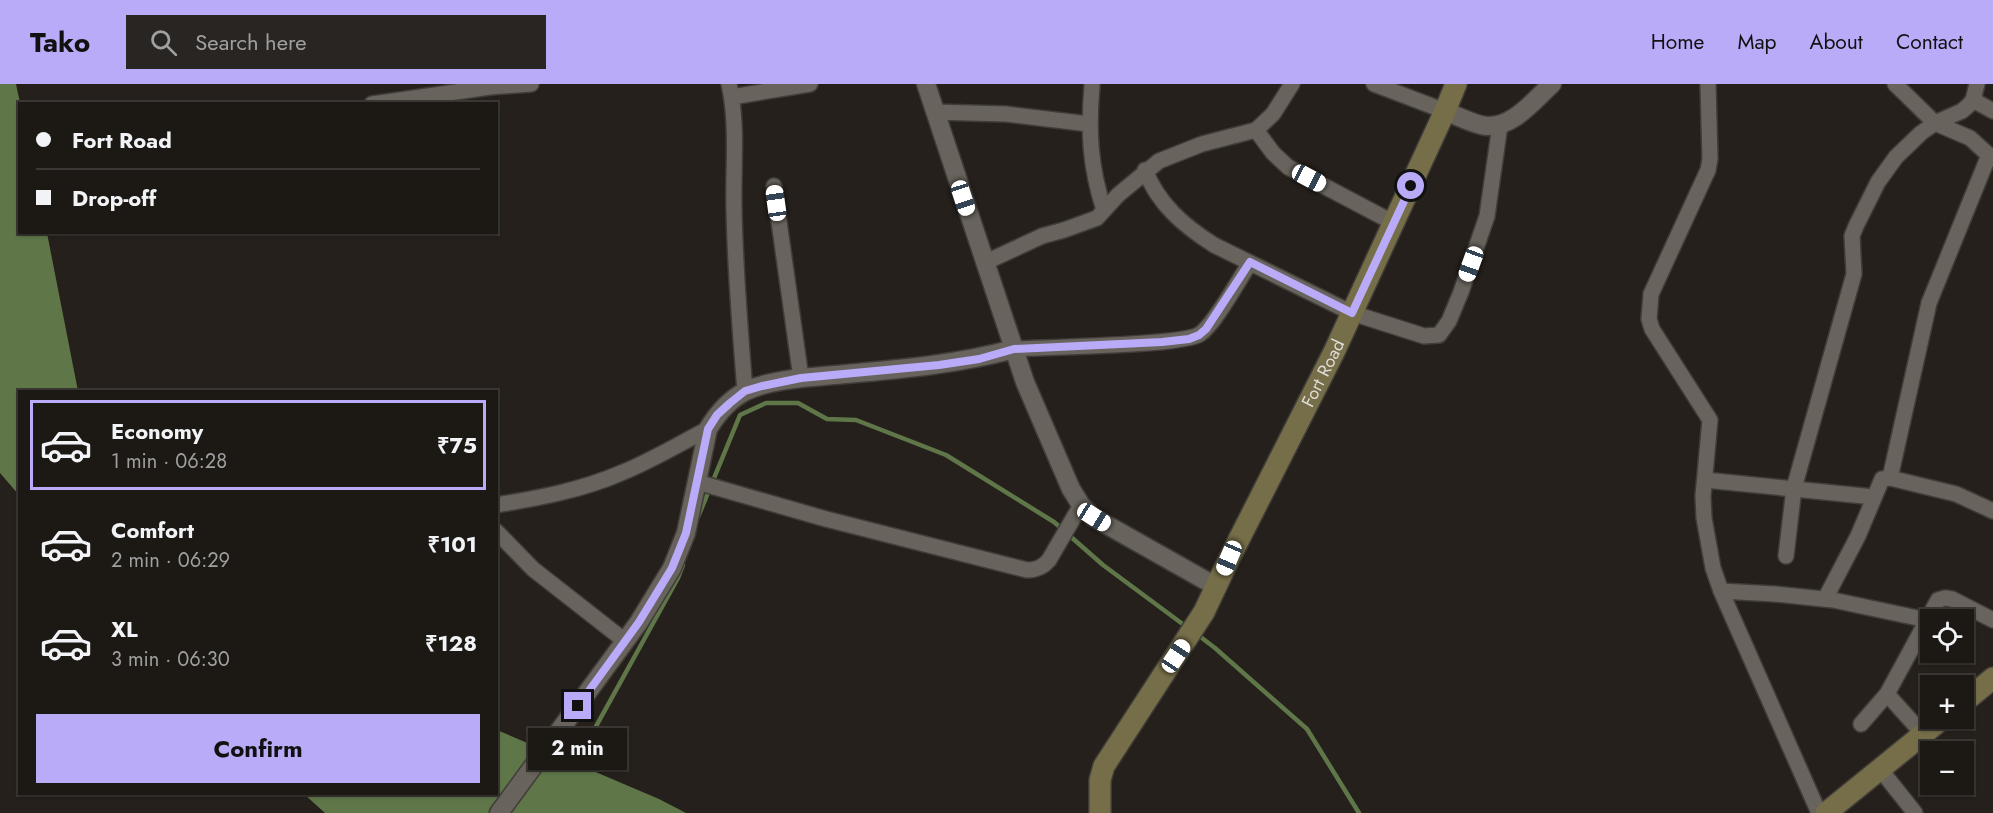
<!DOCTYPE html>
<meta charset="utf-8">
<style>
body{margin:0;font-family:Jost,sans-serif;background:#292522;color:#f1f3f6;height:100vh;display:flex;flex-direction:column;font-size:22px;white-space:nowrap}
*{box-sizing:border-box;margin:0}
p{font-size:20px;color:#a0a0a0}
.icon{flex:none;width:33px;height:33px;fill:none;stroke:currentColor;stroke-width:2;stroke-linecap:round;stroke-linejoin:round}
.map{position:relative;flex:1;overflow:hidden}
.sheet{position:absolute;left:18px;top:306px;width:480px;height:405px;display:flex;flex-direction:column;background:#1c1814;border-radius:0px;box-shadow:0 2px 4px #0004,0 0 0 2px #3a3734}
.sheet>*{flex:none}
.guide{position:absolute;left:18px;top:18px;width:480px;height:132px;border-radius:0px;box-shadow:0 2px 4px #0004,0 0 0 2px #3a3734;display:grid;align-content:center;height:132px;padding:0 18px;background:#1c1814}
.fabs{position:absolute;left:1920px;top:525px;display:grid;gap:12px}
.fabs a{display:grid;place-items:center;width:54px;height:54px;border-radius:0px;background:#1c1814;box-shadow:0 2px 4px #0004,0 0 0 2px #3a3734;font-size:30px}
.end{position:absolute;width:27px;height:27px;margin:-14px;border:8px solid #b9abf7;background:#111;box-shadow:0 0 0 3px #111}
.from{border-radius:50%}
.bubble{position:absolute;height:42px;border-radius:0px;background:#1c1814;box-shadow:0 2px 4px #0004,0 0 0 2px #3a3734;font-size:20px;font-weight:700;line-height:42px;text-align:center}
.car{position:absolute;width:18px;height:36px;margin:-18px -9px;border-radius:8px;box-shadow:0 0 4px 2px #0007;background:linear-gradient(#fff 24%,#345 0 40%,#fff 0 76%,#345 0 86%,#fff 0)}
.guide b{display:flex;align-items:center;gap:21px;height:57px;font-size:22px}
.guide b+b{border-top:2px solid #3a3734}
.guide i{width:15px;height:15px;background:#f1f3f6}
ul{padding:10px 0 0;list-style:none}
li{display:flex;align-items:center;gap:18px;height:90px;margin:0 12px 9px;padding:0 6px;border:3px solid transparent;border-radius:0px}
li div{flex:1}
li b{display:block;font-size:22px}
li em{font-style:normal;font-weight:700}
li.current{border-color:#b9abf7}
li>.icon{width:54px;height:54px;stroke-width:1.5}
.action{display:flex;gap:12px;margin-top:auto;padding:12px 18px}
.action a{flex:1;height:69px;border-radius:0px;background:#b9abf7;color:#111;font-size:24px;font-weight:700;line-height:69px;text-align:center}
header{display:flex;align-items:center;gap:36px;box-sizing:border-box;height:84px;padding:0 30px;background:#b9abf7;color:#111}
header strong{font-size:28px}
nav{display:flex;gap:33px;margin-inline-start:auto;font-size:21px}
.search{width:420px;height:54px;background:#292522;display:flex;align-items:center;gap:15px;box-sizing:border-box;padding:0 21px;border-radius:0px;color:#a0a0a0;font-size:22px}
.map>svg:first-child{display:block}
.water{fill:#5f7649}
.lines{fill:none;stroke-linecap:round;stroke-linejoin:round}
.stream{stroke:#5f7649;stroke-width:4.5}
.minor-casing{stroke:#403c38;stroke-width:18}
.tertiary-casing{stroke:#403c38;stroke-width:21}
.secondary-casing{stroke:#403c38;stroke-width:24}
.minor{stroke:#68635c;stroke-width:15}
.tertiary{stroke:#68635c;stroke-width:18}
.secondary{stroke:#756e48;stroke-width:21}
.route{stroke:#b9abf7;stroke-width:8}
.labels{text-anchor:middle;dominant-baseline:central;stroke-width:4.5;stroke-linejoin:round;paint-order:stroke}
.street-label{font-size:18px;fill:#dfdcd8;stroke:#1c1712}
</style>
<header>
<strong>Tako</strong>
<div class="search"><svg class="icon" aria-label="search" viewBox="0 0 24 24"><circle cx="10" cy="10" r="6"/><path d="M15 15l6 6"/></svg>Search here</div>
<nav><a>Home</a><a>Map</a><a>About</a><a>Contact</a></nav>
</header>
<div class="map">
<svg width="1993" height="729" viewBox="0 0 1993 729">
<rect width="100%" height="100%" fill="#25201b"/>
<g class="water">
<polygon points="0,0 16,0 20,19 20,148 47,149 78,307 20,308 19,411 0,389"/>
<polygon points="497,646 659,715 686,729 325,729 304,710 496,710"/>
</g>
<g class="lines">
<g class="stream">
<polyline points="698,433 740,331 766,319 798,319 827,335 856,336 946,371 1054,438 1103,481 1188,544"/>
<polyline points="1198,551 1215,564 1307,645 1359,729"/>
<polyline points="573,684 678,494 683,481"/>
</g>
<g class="minor-casing">
<g id="minor">
<path d="M729 0C738 40 733 83 734 124 735 185 740 246 745 307"/>
<polyline points="1374,0 1445,27"/>
<polyline points="1708,0 1710,75 1708,86 1651,210 1649,235 1652,245 1710,336 1703,412 1704,434 1713,484 1721,507 1819,729"/>
<polyline points="1895,0 1935,39 1970,54 1993,75"/>
<path d="M1092 2C1088 47 1090 83 1104 126"/>
<polyline points="732,13 810,0"/>
<polyline points="1973,16 1993,27"/>
<polyline points="372,20 490,3 531,0"/>
<polyline points="934,28 1006,30 1089,40"/>
<polyline points="1256,46 1273,69 1288,83 1394,139"/>
<path d="M1145 86C1158 120 1184 142 1214 161L1352 229 1424 252 1439 251 1449 237 1461 208 1487 132 1500 41"/>
<polyline points="774,102 801,294"/>
<polyline points="984,179 1042,152 1064,146 1097,134 1118,111 1159,77 1202,60 1256,46 1273,30 1292,0"/>
<path d="M1014 265C1044 263 1183 262 1200 250 1215 240 1239 195 1250 179"/>
<polyline points="1890,394 1929,219 1989,71"/>
<polyline points="1705,396 1874,413"/>
<path d="M697 398 826 435 1027 486C1037 486 1043 483 1049 476L1081 421"/>
<path d="M496 421C539 414 582 406 621 389 651 377 679 360 708 345"/>
<polyline points="496,447 533,485 625,557"/>
<polyline points="1786,472 1794,404 1854,190 1852,152 1856,142 1878,98 1896,73 1921,49 1935,39 1962,27 1969,21 1973,16 1977,0"/>
<polyline points="1721,507 1775,510 1833,516 1927,536"/>
<polyline points="1825,515 1858,452 1882,395 1890,394 1956,410 1993,427"/>
<polyline points="1887,610 1923,650"/>
<polyline points="1861,640 1887,610 1938,516 1945,514 1952,515 1993,536"/>
<polyline points="1880,685 1915,729"/>
</g>
</g>
<g class="tertiary-casing">
<g id="tertiary">
<polyline points="926,0 1025,298 1071,405 1081,421 1093,433 1217,503"/>
<path d="M1445 27C1458 32 1472 40 1486 42 1513 44 1534 16 1552 0"/>
<path d="M499 729 639 538 672 484 686 449 708 345C717 330 730 315 746 307 774 294 815 293 846 290 903 285 958 280 1014 265"/>
</g>
</g>
<g class="secondary-casing">
<g id="secondary">
<polyline points="1964,618 1993,594"/>
<path id="s1" d="M1100 729V696L1104 682 1204 528 1229 475 1334 268 1445 27 1456 0"/>
<polyline points="1826,729 1943,634"/>
</g>
</g>
<use href="#minor" class="minor"/>
<use href="#tertiary" class="tertiary"/>
<use href="#secondary" class="secondary"/>
</g>
<g class="lines">
<polyline class="route" points="578,622 639,538 672,484 686,449 708,345 717,331 730,319 745,307 762,302 801,294 939,281 979,275 1014,265 1162,258 1189,255 1199,251 1206,245 1250,178 1352,229 1411,102"/>
</g>
<g class="labels">
<g class="street-label">
<text stroke="none"><textPath href="#s1" startOffset="498">Fort Road</textPath></text>
</g>
</g>
</svg>
<div class="fabs">
<a><svg class="icon" aria-label="locate" viewBox="0 0 24 24"><circle cx="12" cy="12" r="6"/><path d="M12 2v4M12 18v4M2 12h4M18 12h4"/></svg></a>
<a>+</a>
<a>−</a>
</div>
<i class="end from" style="left:1411px;top:102px"></i>
<i class="end" style="left:578px;top:622px"></i>
<div class="bubble" style="left:528px;top:644px;width:99px">2 min</div>
<i class="car" style="left:1309px;top:94px;rotate:118deg"></i>
<i class="car" style="left:963px;top:114px;rotate:162deg"></i>
<i class="car" style="left:776px;top:119px;rotate:352deg"></i>
<i class="car" style="left:1471px;top:180px;rotate:200deg"></i>
<i class="car" style="left:1094px;top:433px;rotate:122deg"></i>
<i class="car" style="left:1229px;top:474px;rotate:203deg"></i>
<i class="car" style="left:1176px;top:572px;rotate:34deg"></i>
<div class="guide">
<b><i class="from"></i>Fort Road</b>
<b><i></i>Drop-off</b>
</div>
<section class="sheet">
<ul>
<li class="current"><svg class="icon" aria-label="car" viewBox="0 0 24 24"><path d="M5 17H2v-5l4-1 3-4h7l3 4 3 1v5h-3M9 17h6M6 11h13"/><circle cx="7" cy="17" r="2"/><circle cx="17" cy="17" r="2"/></svg><div><b>Economy</b><p>1 min · 06:28</p></div><em>₹75</em></li>
<li><svg class="icon" aria-label="car" viewBox="0 0 24 24"><path d="M5 17H2v-5l4-1 3-4h7l3 4 3 1v5h-3M9 17h6M6 11h13"/><circle cx="7" cy="17" r="2"/><circle cx="17" cy="17" r="2"/></svg><div><b>Comfort</b><p>2 min · 06:29</p></div><em>₹101</em></li>
<li><svg class="icon" aria-label="car" viewBox="0 0 24 24"><path d="M5 17H2v-5l4-1 3-4h7l3 4 3 1v5h-3M9 17h6M6 11h13"/><circle cx="7" cy="17" r="2"/><circle cx="17" cy="17" r="2"/></svg><div><b>XL</b><p>3 min · 06:30</p></div><em>₹128</em></li>
</ul>
<div class="action"><a>Confirm</a></div>
</section>
</div>
